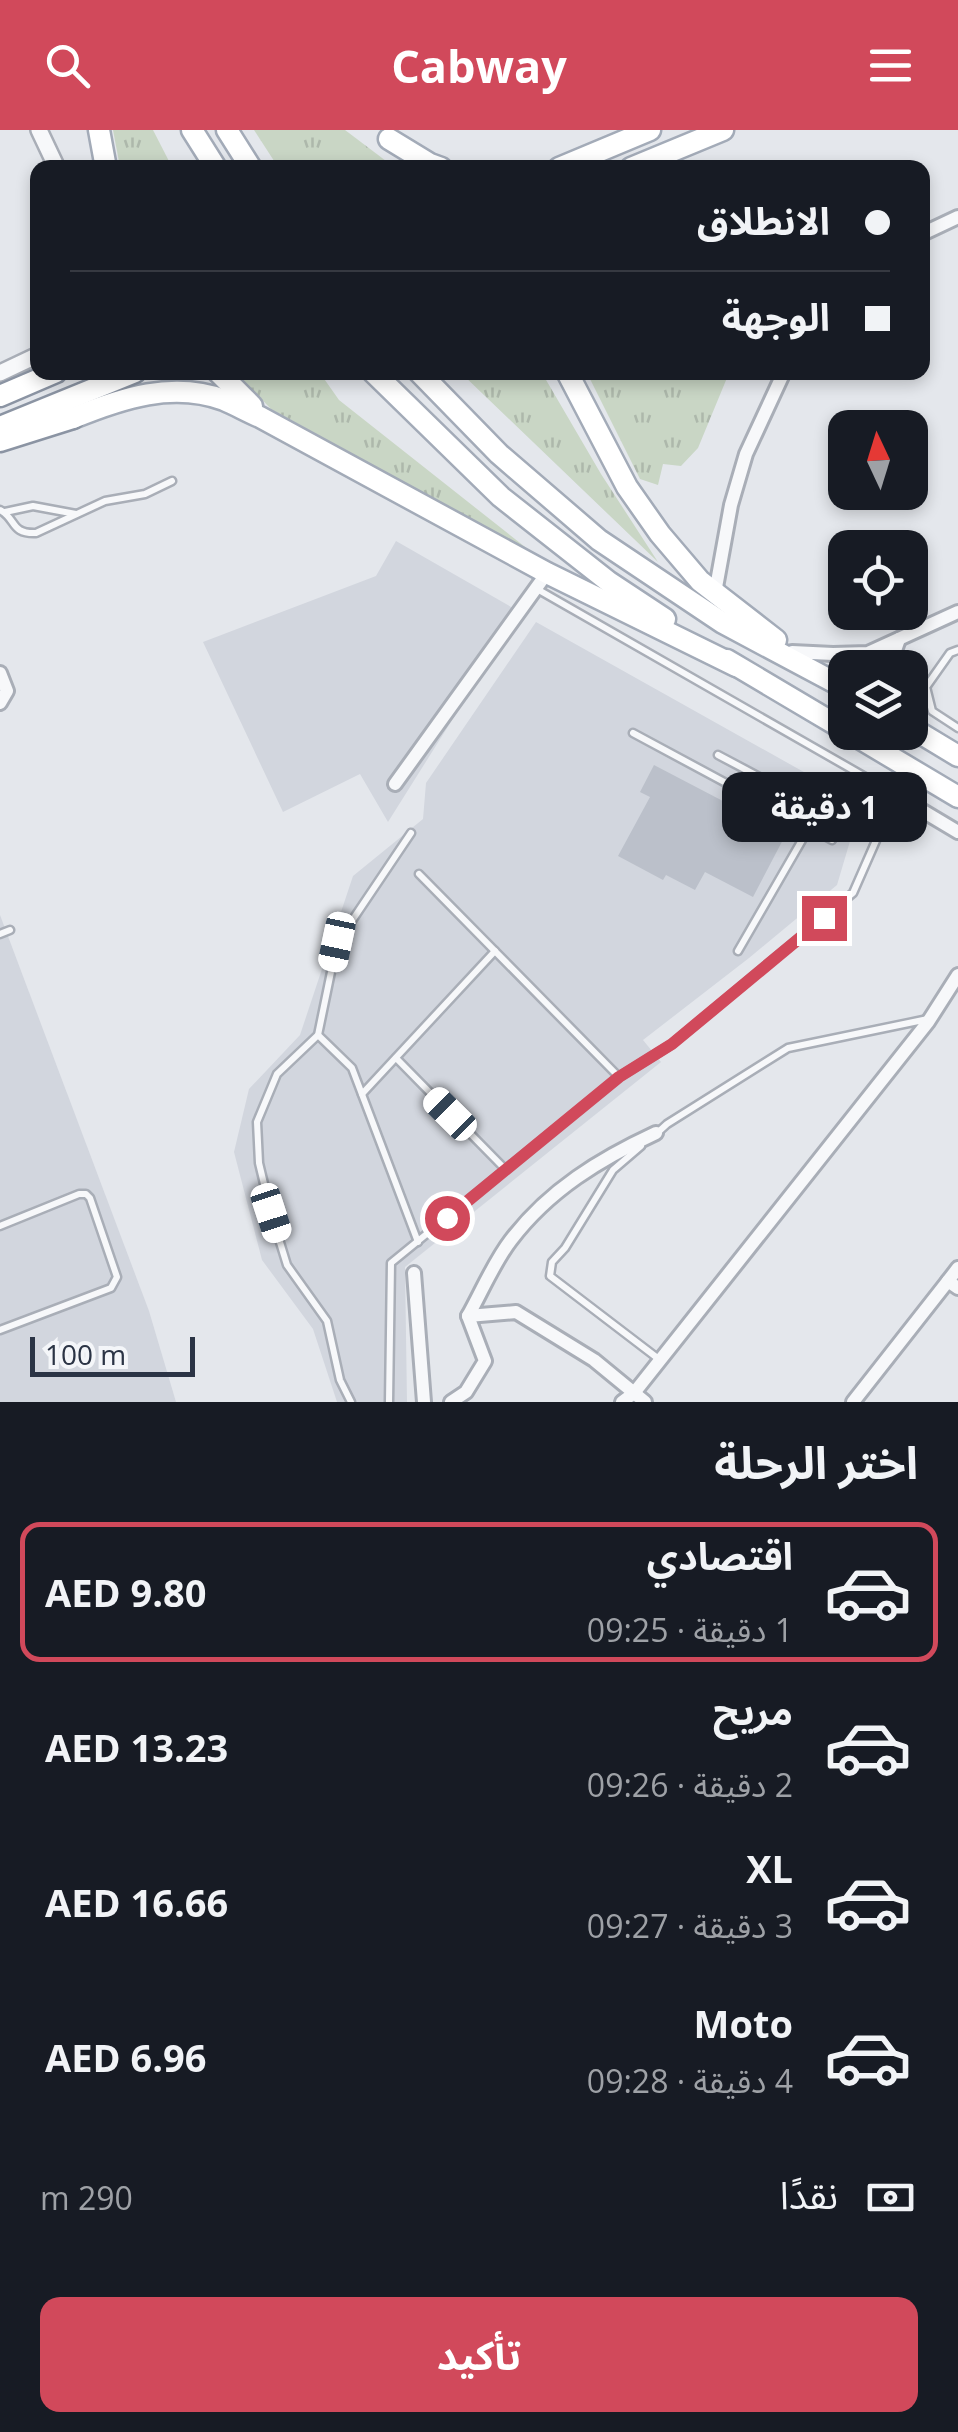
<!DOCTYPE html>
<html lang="ar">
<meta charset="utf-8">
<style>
body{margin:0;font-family:"Open Sans","Noto Sans Arabic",sans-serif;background:#20242c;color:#f1f3f6;direction:rtl;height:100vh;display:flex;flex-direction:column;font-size:38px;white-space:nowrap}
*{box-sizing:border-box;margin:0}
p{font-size:32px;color:#9ea1a6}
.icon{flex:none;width:55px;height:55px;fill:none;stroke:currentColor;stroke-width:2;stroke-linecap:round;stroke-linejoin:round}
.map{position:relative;height:1272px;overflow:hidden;direction:ltr}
.details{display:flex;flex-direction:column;background:#171b24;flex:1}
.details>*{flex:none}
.hud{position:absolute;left:30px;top:30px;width:900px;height:220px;border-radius:20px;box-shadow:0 5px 15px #0003;direction:rtl;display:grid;align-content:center;height:220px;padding:0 40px;background:#171b24}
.needle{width:65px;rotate:356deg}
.tools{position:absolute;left:828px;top:280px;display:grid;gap:20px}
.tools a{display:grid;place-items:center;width:100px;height:100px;border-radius:20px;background:#171b24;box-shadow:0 5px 15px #0003;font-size:50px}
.scale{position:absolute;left:30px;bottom:25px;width:165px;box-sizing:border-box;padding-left:10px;border:5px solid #2b3445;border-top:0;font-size:28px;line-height:35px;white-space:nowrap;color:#2b3445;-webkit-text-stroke:8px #f4f6f9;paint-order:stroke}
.end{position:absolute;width:45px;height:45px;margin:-22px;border:12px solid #d1495b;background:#fff;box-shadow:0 0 0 5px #fff}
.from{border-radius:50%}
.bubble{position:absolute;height:70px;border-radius:20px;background:#171b24;box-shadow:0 5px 15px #0003;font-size:32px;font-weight:700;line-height:70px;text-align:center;direction:rtl}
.car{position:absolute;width:30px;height:60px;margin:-30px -15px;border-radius:12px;box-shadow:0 0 8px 2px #0007;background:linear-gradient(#fff 24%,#345 0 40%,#fff 0 76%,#345 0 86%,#fff 0)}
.hud b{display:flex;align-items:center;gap:35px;height:95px;font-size:38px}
.hud b+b{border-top:2px solid #363941}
.hud i{width:25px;height:25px;background:#f1f3f6}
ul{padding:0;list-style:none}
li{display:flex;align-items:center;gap:30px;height:140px;margin:0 20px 15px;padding:0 20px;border:5px solid transparent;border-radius:20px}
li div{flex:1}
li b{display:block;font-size:38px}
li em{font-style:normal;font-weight:700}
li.on{border-color:#d1495b}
li>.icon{width:90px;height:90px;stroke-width:1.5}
h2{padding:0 40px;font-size:45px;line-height:120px}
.pay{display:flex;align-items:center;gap:25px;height:110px;padding:0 40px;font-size:38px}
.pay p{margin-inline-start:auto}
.button{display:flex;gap:20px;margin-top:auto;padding:20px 40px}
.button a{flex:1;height:115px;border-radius:20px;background:#d1495b;color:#fff;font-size:40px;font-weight:700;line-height:115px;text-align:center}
header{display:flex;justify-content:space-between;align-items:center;height:130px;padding:0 40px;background:#d1495b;color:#fff;font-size:45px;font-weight:700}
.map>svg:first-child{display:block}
.built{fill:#d2d6de}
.grass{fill:url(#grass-tufts)}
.building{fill:#bbc0ca}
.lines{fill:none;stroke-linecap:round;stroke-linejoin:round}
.service-casing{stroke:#a9aeb7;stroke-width:11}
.minor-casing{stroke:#a9aeb7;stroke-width:18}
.tertiary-casing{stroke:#a9aeb7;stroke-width:20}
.primary-casing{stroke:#a3abb8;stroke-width:25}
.trunk-casing{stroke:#8b94a3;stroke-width:25}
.service{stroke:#f7f8fa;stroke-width:6}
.minor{stroke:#f7f8fa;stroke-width:12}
.tertiary{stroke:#f7f8fa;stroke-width:15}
.primary{stroke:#fff;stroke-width:20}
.trunk{stroke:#fff;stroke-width:20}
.route{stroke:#d1495b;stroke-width:12}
</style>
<header><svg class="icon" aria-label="menu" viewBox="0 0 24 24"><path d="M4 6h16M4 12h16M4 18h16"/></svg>Cabway<svg class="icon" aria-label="search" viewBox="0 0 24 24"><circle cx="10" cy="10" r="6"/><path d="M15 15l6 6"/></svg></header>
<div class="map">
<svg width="958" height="1272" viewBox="0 0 958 1272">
<defs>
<pattern id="grass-tufts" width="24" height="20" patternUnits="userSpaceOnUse" patternTransform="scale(2.5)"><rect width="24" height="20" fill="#c9d6c5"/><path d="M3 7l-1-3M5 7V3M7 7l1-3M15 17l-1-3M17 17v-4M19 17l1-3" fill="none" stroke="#adb8ab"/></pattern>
</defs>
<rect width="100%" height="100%" fill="#e4e7ec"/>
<g class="built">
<polygon points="396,411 520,482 388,692 360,644 283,682 203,512 376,446"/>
<polygon points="536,492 861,674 837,755 749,828 643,910 661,932 405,1137 407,1272 337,1272 313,1199 262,1130 234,1022 249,959 300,905 353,746 423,689 426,653"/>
<polygon points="0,785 149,1181 176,1272 0,1272"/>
</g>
<g class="grass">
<polygon points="113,0 153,0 172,37 120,37"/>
<polygon points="254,0 345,0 394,37 278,37"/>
<polygon points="236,243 320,243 339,270 534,424 271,279"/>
<polygon points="461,243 542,243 601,344 658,432"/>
<polygon points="587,243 729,243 698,318 681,336 663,334 658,355 640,349"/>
</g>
<polygon class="building" points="654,635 786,704 753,767 705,742 695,760 666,745 663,750 618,726 650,667 640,662"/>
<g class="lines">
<g class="service-casing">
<g id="service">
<path d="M0 380C17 389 10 404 36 403L105 371 145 364 172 351"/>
<polyline points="5,382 33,376 76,384"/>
<polyline points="537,459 895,664"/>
<polyline points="958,520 950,523 926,557 932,581 958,598"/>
<polyline points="633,603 832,710"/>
<polyline points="718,625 818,678 822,682 822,690 817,702"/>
<polyline points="419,744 619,947"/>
<polyline points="0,804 10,800"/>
<polyline points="738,821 809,698"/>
<polyline points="318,905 352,938 418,1112"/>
<polyline points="396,928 505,1039"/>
<polyline points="362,964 495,821"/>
<polyline points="655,1005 667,994 788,918 928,889"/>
<polyline points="641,1016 613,1040 565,1118 552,1132 550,1146 660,1230"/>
<polyline points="0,1096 79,1064 86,1064 90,1068 117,1147 111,1158 0,1200"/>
<polyline points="351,1272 340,1250 327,1191 287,1135 271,1083 259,1033 257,992 277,944 318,905 337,813 411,703"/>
<polyline points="389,1272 391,1133 619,947 672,914 853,763 896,665 904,641"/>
</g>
</g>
<g class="minor-casing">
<g id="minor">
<polyline points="922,104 958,87"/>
<polyline points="715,463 731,375 746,324 784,242"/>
<polyline points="792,522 833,524 868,523 958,482"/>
<polyline points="889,538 899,509"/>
<polyline points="0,543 7,561 0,573"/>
<polyline points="395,654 547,443"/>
<polyline points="896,665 958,702"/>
<polyline points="958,1138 948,1151 958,1158"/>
<polyline points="414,1143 424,1272"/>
<polyline points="468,1186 516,1182 594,1230 645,1272"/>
<path d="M451 1272 466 1262 485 1231 468 1186C482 1161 494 1132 511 1110 549 1060 600 1029 656 1003"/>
<polyline points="622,1272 634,1263 928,892 958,845"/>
<polyline points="853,1272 948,1151"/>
</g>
</g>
<g class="tertiary-casing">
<g id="tertiary">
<polyline points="39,0 57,38"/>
<polyline points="0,243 38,225"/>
</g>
</g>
<g class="primary-casing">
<g id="primary">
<polyline points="99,0 106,38"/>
<polyline points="192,0 216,38"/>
<polyline points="227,0 251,38"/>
<polyline points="389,9 430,34 441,38"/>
<polyline points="559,38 650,0"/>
<polyline points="631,38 723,0"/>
<polyline points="218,242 252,276"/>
<polyline points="373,242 501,367 609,452 665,489"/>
<polyline points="419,242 499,324 599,410 723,493 845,558"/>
<polyline points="567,242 627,357 660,404 700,451 776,510"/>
<path d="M73 288C122 268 173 251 224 270 236 275 248 282 260 287L547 443 736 536"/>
<polyline points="727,530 845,600"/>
<polyline points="910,597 958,626"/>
<polyline points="849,602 958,667"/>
</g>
</g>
<g class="trunk-casing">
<g id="trunk">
<polyline points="0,266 56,242"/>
<polyline points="0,297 135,242"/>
<polyline points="0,311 73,288"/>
</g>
</g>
<use href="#service" class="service"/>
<use href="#minor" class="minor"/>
<use href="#tertiary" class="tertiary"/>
<use href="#primary" class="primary"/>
<use href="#trunk" class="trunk"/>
</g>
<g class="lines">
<polyline class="route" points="447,1088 619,947 672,914 824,788"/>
</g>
</svg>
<div class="tools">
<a><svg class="needle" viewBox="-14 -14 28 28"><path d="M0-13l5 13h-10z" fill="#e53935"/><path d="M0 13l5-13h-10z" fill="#9ea1a6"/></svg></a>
<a><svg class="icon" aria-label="locate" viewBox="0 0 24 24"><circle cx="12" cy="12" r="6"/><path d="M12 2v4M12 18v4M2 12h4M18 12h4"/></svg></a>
<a><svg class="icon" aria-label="layers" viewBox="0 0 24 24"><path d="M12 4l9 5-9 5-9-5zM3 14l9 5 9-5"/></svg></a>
</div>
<div class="scale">100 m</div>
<i class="end from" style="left:447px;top:1088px"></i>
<i class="end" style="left:824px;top:788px"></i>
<div class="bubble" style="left:722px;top:642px;width:205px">1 دقيقة</div>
<i class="car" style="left:337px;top:812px;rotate:192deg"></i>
<i class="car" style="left:450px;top:984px;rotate:315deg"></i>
<i class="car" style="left:271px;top:1083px;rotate:162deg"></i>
<div class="hud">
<b><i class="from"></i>الانطلاق</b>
<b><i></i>الوجهة</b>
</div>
</div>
<section class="details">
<h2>اختر الرحلة</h2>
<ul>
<li class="on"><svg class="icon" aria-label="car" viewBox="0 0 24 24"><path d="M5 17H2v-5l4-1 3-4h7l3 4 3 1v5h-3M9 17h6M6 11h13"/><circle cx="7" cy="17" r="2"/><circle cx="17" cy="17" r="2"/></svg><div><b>اقتصادي</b><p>1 دقيقة · 09:25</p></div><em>AED 9.80</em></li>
<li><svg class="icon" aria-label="car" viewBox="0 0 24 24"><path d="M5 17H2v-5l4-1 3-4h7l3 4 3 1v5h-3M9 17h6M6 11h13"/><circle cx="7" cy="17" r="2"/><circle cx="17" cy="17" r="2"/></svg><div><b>مريح</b><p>2 دقيقة · 09:26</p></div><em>AED 13.23</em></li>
<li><svg class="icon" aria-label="car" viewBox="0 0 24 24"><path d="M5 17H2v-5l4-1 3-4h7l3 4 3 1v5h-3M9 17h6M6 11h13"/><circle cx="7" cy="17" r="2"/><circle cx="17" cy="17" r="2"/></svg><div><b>XL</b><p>3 دقيقة · 09:27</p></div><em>AED 16.66</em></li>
<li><svg class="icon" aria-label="car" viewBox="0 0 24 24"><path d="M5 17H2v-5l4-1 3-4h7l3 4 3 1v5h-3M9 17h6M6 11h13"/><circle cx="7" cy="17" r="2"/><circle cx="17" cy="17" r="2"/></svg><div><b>Moto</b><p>4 دقيقة · 09:28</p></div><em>AED 6.96</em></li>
</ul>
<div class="pay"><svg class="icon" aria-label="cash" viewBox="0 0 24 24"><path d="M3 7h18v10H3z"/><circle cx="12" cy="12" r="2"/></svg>نقدًا<p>290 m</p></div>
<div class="button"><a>تأكيد</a></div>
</section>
